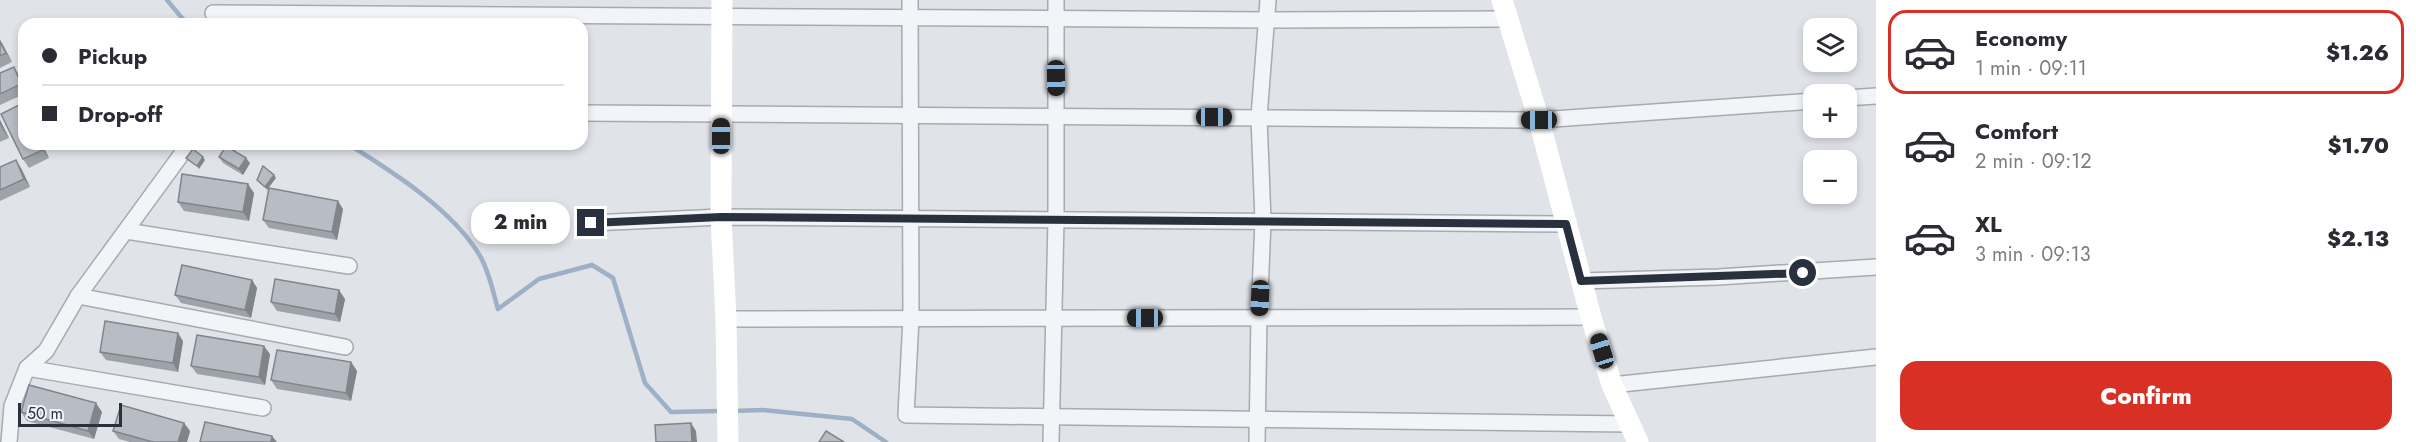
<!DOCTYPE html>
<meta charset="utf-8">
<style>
body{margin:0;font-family:Jost,sans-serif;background:#f7f7f7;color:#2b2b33;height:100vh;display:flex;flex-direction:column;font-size:22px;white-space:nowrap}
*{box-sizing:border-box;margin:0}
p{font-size:20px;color:#7c7c81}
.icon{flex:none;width:33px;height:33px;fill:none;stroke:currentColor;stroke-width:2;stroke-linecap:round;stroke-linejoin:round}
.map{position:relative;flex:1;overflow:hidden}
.drawer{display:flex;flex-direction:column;background:#fff;width:540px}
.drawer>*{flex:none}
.hud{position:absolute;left:18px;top:18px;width:570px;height:132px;border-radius:18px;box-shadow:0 3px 9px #0003;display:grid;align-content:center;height:132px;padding:0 24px;background:#fff}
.controls{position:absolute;left:1803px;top:18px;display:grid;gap:12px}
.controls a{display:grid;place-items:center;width:54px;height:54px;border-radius:12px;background:#fff;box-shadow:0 3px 9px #0003;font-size:30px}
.scale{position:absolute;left:18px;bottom:15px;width:104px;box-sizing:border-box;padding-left:6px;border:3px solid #2a313e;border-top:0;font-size:16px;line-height:21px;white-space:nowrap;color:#2a313e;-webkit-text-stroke:4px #eff2f6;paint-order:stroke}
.end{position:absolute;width:27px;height:27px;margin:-14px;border:8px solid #2a313e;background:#fff;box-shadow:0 0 0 3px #fff}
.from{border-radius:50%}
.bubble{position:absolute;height:42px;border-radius:18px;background:#fff;box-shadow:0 3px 9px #0003;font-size:20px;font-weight:800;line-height:42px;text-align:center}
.car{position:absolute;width:18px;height:36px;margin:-18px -9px;border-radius:8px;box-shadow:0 0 4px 2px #0007;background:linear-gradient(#222 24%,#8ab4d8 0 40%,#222 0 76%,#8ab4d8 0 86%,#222 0)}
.hud b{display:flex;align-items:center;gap:21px;height:57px;font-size:22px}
.hud b+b{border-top:2px solid #e1e1e2}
.hud i{width:15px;height:15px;background:#2b2b33}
ul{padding:10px 0 0;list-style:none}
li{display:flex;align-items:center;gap:18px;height:84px;margin:0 12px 9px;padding:0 12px;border:3px solid transparent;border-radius:18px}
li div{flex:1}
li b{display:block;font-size:22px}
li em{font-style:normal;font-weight:800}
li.active{border-color:#d93025}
li>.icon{width:54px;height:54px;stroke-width:1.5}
.cta{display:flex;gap:12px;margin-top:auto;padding:12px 24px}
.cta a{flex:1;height:69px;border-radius:18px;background:#d93025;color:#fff;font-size:24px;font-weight:800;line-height:69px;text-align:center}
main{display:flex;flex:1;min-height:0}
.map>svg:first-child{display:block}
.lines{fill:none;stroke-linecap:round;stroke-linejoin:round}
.stream{stroke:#9eb0c5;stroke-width:4.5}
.street-casing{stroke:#a6aab2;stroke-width:18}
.street{stroke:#f3f4f7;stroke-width:15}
.secondary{stroke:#fff;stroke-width:21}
.wall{fill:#9ea2a9}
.shaded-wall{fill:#818489}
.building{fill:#b8bcc4;stroke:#818489;stroke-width:1.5}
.route{stroke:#2a313e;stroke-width:8}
</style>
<main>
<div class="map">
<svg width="1876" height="442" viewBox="0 0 1876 442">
<rect width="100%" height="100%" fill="#e0e3e8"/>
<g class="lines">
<g class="stream">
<polyline points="167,0 187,24"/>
<path d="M348 144C393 172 453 210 480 256 489 271 493 292 498 309L539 279 592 265 613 278 645 383 671 412 720 411"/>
<polyline points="732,411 763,410 852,419 886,442"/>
</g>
<g class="street-casing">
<g id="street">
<polyline points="910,0 911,318 906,415 1630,424"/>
<polyline points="213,13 1268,20 1508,19"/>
<polyline points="1846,98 1876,96"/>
<polyline points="582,113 1539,120 1814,101"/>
<polyline points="591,223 721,217 1566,224"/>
<polyline points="126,231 349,266"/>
<polyline points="1581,281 1718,277 1876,267"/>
<polyline points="78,296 345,347"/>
<polyline points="726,319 1591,317"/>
<polyline points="27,368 263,408"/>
<polyline points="1612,385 1876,357"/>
<polyline points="9,442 12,406 27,368 46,351 78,296 189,144"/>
<polyline points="1051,442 1056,220 1056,0"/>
<polyline points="1257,442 1259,317 1263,221 1259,117 1268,0"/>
</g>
</g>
<use href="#street" class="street"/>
<g class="secondary">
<polyline points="722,0 721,217 726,319 728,442"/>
<polyline points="1502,0 1539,120 1591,317 1612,385 1638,442"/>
</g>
</g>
<g class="wall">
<polygon points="0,40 12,62 0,68"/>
<polygon points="0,73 19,75 24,85 24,94 0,105"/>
<polygon points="21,104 24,108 24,144 42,144 49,158 29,168 23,159"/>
<polygon points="0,120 9,138 0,142"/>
<polygon points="219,157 250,163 243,175 223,163"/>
<polygon points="0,167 21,168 30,187 0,201"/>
<polygon points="254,193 249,221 184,211 178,202"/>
<polygon points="343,209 337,240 269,228 263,220"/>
<polygon points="252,280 257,288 251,318 181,303 175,295"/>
<polygon points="345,299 340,322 277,311 271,302"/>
<polygon points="183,341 178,372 106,360 100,352"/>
<polygon points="270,354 265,385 197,374 191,366"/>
<polygon points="351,362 357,371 351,401 277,389 271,380"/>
<polygon points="21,412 102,412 94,439 27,421"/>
<polygon points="184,423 190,431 187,442 130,442 119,439 113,431"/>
</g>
<g class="shaded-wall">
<polygon points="0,40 2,43 12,62 6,53 0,42"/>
<polygon points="14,67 19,75 24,85 24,88"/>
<polygon points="0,120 9,138 3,130 0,124"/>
<polygon points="40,144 42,144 49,158 43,150"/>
<polygon points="203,157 205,160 199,169 197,166"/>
<polygon points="246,158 250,163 243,175 239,169"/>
<polygon points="16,160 21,168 30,187 24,179"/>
<polygon points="274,175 276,178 267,190 265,187"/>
<polygon points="248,184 254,193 249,221 243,212"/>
<polygon points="338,201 343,209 337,240 332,232"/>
<polygon points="252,280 257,288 251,318 245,310"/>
<polygon points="339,290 345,299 340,322 335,314"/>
<polygon points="178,333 183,341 178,372 173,363"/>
<polygon points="264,346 270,354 265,385 259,377"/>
<polygon points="351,362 357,371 351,401 346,393"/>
<polygon points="96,403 102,412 94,439 88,431"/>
<polygon points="184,423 190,431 187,442 178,442"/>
<polygon points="691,423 696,431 697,442 692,442"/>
<polygon points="272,436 277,442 271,442"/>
</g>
<g class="building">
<polygon points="0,42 6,53 0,56"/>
<polygon points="14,67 21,84 0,94 0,73"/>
<polygon points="21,104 24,110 24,144 40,144 43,150 23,159 1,114"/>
<polygon points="226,146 246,158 239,169 219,157"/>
<polygon points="193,149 203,157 197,166 186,158"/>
<polygon points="16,160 24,179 0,190 0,167"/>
<polygon points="263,166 274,175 265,187 257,180"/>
<polygon points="182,174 248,184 243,212 178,202"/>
<polygon points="269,188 338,201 332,232 263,220"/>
<polygon points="182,265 252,280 245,310 175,295"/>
<polygon points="275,279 339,290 335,314 271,302"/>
<polygon points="105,321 178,333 173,363 100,352"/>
<polygon points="197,335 264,346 259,377 191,366"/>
<polygon points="277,350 351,362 346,393 271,380"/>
<polygon points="29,385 96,403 88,431 21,412"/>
<polygon points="121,405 184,423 178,442 153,442 113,431"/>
<polygon points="205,422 272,436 271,442 200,442"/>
<polygon points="691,423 692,442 656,442 655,425"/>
<polygon points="826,431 844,442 819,442"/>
</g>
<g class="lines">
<polyline class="route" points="591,223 721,217 1566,224 1581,281 1803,273"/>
</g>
</svg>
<div class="controls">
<a><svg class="icon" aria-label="layers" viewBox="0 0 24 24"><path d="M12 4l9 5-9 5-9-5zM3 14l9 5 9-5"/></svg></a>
<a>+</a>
<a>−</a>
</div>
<div class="scale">50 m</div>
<i class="end from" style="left:1803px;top:273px"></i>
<i class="end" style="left:591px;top:223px"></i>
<div class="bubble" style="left:471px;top:202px;width:99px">2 min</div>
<i class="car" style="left:1056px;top:78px;rotate:179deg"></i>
<i class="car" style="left:1214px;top:117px;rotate:90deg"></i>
<i class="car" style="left:1539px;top:120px;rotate:270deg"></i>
<i class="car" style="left:721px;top:136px;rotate:0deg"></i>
<i class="car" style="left:1260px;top:298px;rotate:183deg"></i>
<i class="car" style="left:1145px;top:318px;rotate:270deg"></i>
<i class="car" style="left:1602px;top:351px;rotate:343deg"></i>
<div class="hud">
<b><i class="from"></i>Pickup</b>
<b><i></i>Drop-off</b>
</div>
</div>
<section class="drawer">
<ul>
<li class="active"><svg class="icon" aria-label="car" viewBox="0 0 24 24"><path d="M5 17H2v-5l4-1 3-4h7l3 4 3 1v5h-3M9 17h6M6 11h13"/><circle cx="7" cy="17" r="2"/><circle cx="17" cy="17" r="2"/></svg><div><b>Economy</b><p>1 min · 09:11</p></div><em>$1.26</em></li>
<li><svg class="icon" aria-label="car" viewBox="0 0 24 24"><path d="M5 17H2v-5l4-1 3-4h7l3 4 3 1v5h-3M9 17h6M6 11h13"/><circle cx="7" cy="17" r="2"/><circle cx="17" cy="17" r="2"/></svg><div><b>Comfort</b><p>2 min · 09:12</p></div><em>$1.70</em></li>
<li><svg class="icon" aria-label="car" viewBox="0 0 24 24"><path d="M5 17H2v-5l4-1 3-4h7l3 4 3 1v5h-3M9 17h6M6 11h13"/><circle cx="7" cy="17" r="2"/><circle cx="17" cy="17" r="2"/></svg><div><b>XL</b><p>3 min · 09:13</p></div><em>$2.13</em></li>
</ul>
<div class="cta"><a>Confirm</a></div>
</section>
</main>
